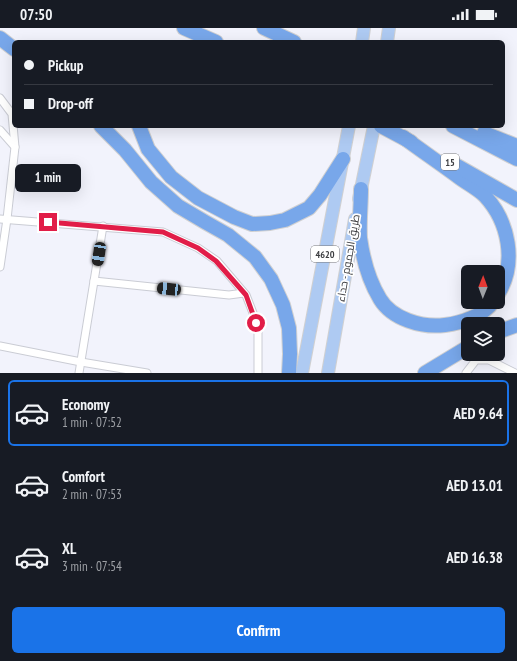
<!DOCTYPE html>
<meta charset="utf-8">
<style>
body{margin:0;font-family:"PT Sans Narrow",Cairo,sans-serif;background:#242831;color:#f1f3f6;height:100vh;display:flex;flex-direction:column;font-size:15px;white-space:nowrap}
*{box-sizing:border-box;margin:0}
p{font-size:13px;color:#9ea1a6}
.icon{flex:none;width:22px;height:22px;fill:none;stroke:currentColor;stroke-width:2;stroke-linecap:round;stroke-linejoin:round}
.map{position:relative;height:345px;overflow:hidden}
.panel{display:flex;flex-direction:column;background:#171b24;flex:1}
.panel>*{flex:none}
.banner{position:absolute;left:12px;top:12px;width:493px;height:88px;border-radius:6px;box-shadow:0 4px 16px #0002;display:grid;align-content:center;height:88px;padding:0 12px;background:#171b24}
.needle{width:26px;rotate:1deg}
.buttons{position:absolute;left:461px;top:237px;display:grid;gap:8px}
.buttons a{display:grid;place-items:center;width:44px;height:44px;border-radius:6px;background:#171b24;box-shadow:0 4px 16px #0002;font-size:20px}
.end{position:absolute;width:18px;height:18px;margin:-9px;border:5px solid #e11d48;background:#fff;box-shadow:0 0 0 2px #fff}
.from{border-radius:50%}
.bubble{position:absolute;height:28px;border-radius:6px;background:#171b24;box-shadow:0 4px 16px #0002;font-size:13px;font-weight:600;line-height:28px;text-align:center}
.car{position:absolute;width:12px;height:24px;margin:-12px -6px;border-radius:5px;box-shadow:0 0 3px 1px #0007;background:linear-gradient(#222 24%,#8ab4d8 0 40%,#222 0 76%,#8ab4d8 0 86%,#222 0)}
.banner b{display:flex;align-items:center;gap:14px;height:38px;font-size:15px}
.banner b+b{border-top:1px solid #363941}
.banner i{width:10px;height:10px;background:#f1f3f6}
ul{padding:7px 0 0;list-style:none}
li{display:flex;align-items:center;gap:12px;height:66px;margin:0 8px 6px;padding:0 4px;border:2px solid transparent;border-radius:6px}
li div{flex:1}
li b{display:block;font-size:15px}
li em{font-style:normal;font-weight:600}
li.current{border-color:#1a73e8}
li>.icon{width:36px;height:36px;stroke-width:1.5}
.primary-button{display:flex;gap:8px;margin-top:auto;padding:8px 12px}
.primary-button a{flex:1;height:46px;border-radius:6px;background:#1a73e8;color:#fff;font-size:16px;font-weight:600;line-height:46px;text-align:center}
.status{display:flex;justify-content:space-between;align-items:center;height:28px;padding:0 20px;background:#171b24;direction:ltr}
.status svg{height:11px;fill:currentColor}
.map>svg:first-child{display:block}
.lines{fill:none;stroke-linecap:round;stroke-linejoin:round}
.minor-casing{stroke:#caccd4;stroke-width:9}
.primary-casing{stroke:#d0d0d1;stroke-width:14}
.motorway-casing{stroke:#d0d0d1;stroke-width:16}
.minor{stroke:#fff;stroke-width:7}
.primary{stroke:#aecaf2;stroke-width:12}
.motorway{stroke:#78a7ea;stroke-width:14}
.route{stroke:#e11d48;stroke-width:5}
.labels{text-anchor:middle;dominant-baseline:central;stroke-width:3.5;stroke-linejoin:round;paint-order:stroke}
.shield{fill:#fff;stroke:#767779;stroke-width:1}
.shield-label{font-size:10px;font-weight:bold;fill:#3c3d40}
.street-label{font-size:11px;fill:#3c3d40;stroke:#fff}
</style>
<div class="status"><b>07:50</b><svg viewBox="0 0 49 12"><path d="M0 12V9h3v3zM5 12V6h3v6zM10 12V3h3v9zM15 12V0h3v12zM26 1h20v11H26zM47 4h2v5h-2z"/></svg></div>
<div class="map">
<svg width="517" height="345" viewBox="0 0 517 345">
<rect width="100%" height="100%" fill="#f2f3fc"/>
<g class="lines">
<g class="minor-casing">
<g id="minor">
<polyline points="0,70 12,86 15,119"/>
<polyline points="0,102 15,119 7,191 0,239"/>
<polyline points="0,191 163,204 198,220 217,233 246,267 253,285 258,304 258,345"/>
<polyline points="94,253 229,267 244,265"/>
<polyline points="0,318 81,334 147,345"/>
<polyline points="79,345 103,198"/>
<polyline points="466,345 476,332 489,332 515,345"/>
</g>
</g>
<g class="primary-casing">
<g id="primary">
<polyline points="362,14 364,0"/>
<polyline points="387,14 389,0"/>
<polyline points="359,171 374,98"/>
<polyline points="302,345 349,98"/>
<polyline points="328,345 355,191"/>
</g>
</g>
<g class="motorway-casing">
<g id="motorway">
<polyline points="184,0 216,14"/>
<polyline points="264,0 294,14"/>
<polyline points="0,10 14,21"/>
<polyline points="101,98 125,122 151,154 178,178 205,194 228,207 255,229 271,251 283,277 289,300 290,326 289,345"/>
<polyline points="139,98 148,121 171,149 198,170 234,189 252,196 270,195 285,192 309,180 320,167 343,131"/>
<polyline points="381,98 411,114"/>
<polyline points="453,98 517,131"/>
<polyline points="484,105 517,118"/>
<path d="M403 109C422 123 441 136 460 150 468 156 478 161 485 168 509 194 517 235 498 266"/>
<polyline points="452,135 517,172"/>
<path d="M361 161C361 177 359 194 360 210 363 231 369 253 380 271 392 291 422 300 445 297 461 295 483 288 493 274"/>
<polyline points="498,304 517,297"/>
<polyline points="425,345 468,319"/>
</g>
</g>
<use href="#minor" class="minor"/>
<use href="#primary" class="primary"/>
<use href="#motorway" class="motorway"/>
</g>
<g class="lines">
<polyline class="route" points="48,194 163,204 198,220 216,233 246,267 256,295"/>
</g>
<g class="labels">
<g class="shield">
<rect x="441" y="126" width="18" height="16" rx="3"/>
<rect x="311" y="218" width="28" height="16" rx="3"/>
</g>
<g class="shield-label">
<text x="450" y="134">15</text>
<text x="325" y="226">4620</text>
</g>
<g class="street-label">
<text transform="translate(348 230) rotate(-80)">طريق الجموم - حداء</text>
</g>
</g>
</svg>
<div class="buttons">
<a><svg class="needle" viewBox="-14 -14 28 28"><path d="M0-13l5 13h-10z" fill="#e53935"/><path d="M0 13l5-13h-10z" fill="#9ea1a6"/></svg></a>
<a><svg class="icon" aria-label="layers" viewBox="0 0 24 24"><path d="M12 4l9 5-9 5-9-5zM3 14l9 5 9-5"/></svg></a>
</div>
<i class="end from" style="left:256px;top:295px"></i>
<i class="end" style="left:48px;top:194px"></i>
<div class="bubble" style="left:15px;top:136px;width:66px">1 min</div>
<i class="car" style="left:99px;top:226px;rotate:189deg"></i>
<i class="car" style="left:169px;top:261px;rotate:276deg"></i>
<div class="banner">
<b><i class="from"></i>Pickup</b>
<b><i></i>Drop-off</b>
</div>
</div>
<section class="panel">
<ul>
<li class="current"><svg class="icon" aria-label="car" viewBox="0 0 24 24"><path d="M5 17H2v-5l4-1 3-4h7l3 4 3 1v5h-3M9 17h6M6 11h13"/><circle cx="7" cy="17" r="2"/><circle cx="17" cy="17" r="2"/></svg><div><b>Economy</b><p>1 min · 07:52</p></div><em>AED 9.64</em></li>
<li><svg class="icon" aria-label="car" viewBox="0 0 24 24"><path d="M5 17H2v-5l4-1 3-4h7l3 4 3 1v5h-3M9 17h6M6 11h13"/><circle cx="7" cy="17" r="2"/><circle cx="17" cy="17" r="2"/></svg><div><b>Comfort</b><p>2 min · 07:53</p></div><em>AED 13.01</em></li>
<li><svg class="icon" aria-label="car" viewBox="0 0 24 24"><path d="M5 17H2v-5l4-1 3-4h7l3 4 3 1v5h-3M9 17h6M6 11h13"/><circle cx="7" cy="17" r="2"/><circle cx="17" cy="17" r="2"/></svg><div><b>XL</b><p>3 min · 07:54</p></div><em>AED 16.38</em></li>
</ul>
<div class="primary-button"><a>Confirm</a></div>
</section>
